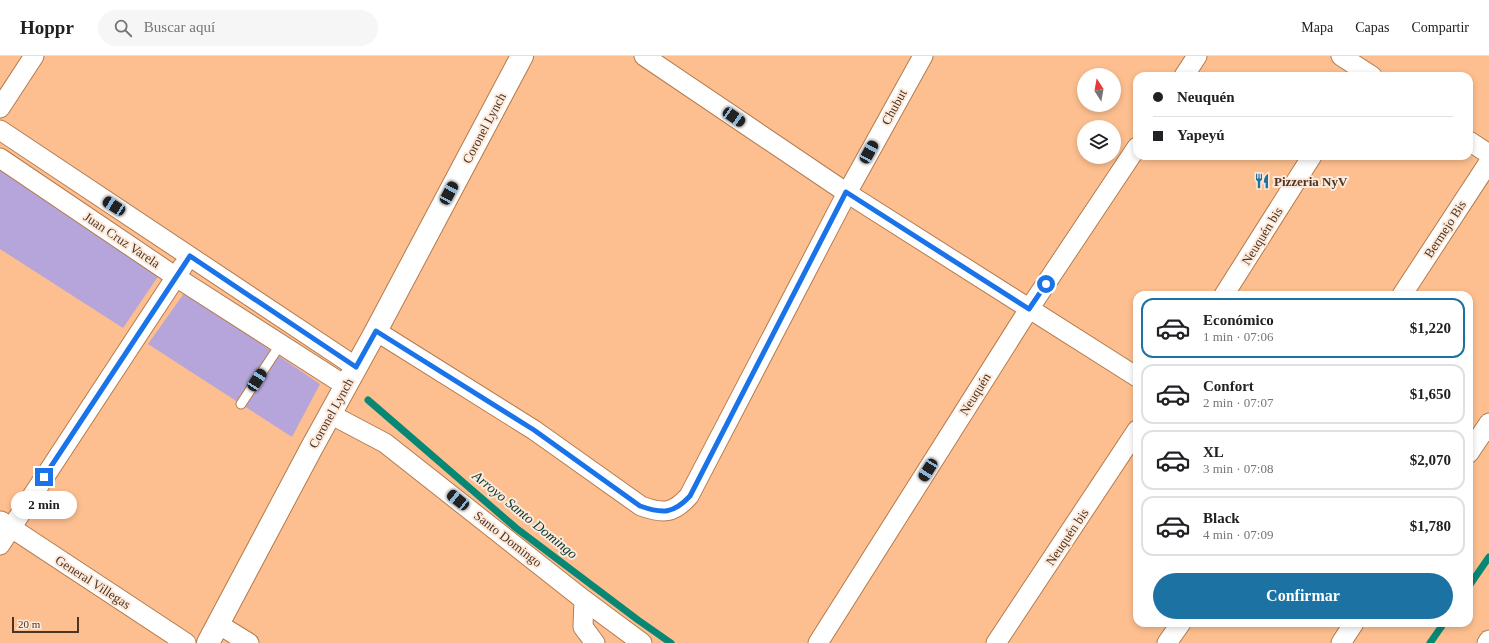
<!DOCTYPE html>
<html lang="es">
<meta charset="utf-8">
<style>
body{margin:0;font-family:Georgia,serif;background:#f6f6f6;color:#202124;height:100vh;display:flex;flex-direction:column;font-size:15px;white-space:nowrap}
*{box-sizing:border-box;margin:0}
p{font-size:13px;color:#757577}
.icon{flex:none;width:22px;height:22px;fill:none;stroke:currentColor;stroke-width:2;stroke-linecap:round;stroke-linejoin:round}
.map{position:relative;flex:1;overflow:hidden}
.details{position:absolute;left:1133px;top:235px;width:340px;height:336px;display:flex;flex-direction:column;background:#fff;border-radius:12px;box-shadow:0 2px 6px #0003}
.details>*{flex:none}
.top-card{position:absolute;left:1133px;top:16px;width:340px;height:88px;border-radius:12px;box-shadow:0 2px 6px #0003;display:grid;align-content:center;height:88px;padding:0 20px;background:#fff}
.needle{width:26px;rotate:349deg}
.tools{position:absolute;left:1077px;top:12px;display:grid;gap:8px}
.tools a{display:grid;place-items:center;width:44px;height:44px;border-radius:50%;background:#fff;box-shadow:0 2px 6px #0003;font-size:20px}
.scale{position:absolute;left:12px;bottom:10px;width:67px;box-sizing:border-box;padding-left:4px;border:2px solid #4e3521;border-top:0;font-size:11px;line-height:14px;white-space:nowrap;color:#4e3521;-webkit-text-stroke:3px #fdeadc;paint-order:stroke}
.end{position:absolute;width:18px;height:18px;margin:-9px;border:5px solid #1a73e8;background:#fff;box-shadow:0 0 0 2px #fff}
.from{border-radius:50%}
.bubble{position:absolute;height:28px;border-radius:14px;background:#fff;box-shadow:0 2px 6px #0003;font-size:13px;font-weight:700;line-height:28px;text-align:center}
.car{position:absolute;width:12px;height:24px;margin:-12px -6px;border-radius:5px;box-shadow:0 0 3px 1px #0007;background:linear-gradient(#222 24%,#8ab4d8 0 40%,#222 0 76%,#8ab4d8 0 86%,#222 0)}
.top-card b{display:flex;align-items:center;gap:14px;height:38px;font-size:15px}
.top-card b+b{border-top:1px solid #e0e0e0}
.top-card i{width:10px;height:10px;background:#202124}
ul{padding:7px 0 0;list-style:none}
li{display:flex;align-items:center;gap:12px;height:60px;margin:0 8px 6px;padding:0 12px;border:2px solid #e0e0e0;border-radius:12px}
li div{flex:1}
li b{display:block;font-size:15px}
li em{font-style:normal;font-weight:700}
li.current{border-color:#1c73a3}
li>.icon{width:36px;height:36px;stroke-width:1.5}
.button{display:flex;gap:8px;margin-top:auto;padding:8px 20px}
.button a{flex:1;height:46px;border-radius:24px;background:#1c73a3;color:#fff;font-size:16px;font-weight:700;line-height:46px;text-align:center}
header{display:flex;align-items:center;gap:24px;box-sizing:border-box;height:56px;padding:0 20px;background:#fff;border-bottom:1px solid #e0e0e0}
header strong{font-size:19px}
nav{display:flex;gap:22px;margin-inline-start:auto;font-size:14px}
.search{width:280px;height:36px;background:#f6f6f6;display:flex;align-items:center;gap:10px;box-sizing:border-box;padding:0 14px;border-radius:22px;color:#757577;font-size:15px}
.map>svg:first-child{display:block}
.green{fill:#b5a5da}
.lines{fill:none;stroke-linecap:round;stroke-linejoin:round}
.stream{stroke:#088775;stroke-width:7}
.service-casing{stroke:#b57b4d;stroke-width:11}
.minor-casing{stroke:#b57b4d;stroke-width:21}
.tertiary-casing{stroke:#b57b4d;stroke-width:24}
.service{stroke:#fff;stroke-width:9}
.minor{stroke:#fff;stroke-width:19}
.tertiary{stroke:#fff;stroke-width:22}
.route{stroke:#1a73e8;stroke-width:5}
.labels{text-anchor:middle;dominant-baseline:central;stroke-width:4;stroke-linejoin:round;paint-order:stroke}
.street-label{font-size:13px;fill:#4e3521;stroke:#fdeadc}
.poi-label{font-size:13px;font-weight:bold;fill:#4e3521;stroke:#fdeadc;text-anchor:start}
.water-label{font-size:14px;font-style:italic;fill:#03352d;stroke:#fdeadc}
</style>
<header>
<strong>Hoppr</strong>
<div class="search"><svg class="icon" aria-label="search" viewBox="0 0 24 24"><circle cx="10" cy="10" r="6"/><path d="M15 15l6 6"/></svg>Buscar aquí</div>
<nav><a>Mapa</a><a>Capas</a><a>Compartir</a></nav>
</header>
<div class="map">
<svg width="1489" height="587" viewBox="0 0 1489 587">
<rect width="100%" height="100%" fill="#fdbf8f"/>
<g class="green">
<polygon points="0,111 159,219 123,272 0,193"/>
<polygon points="185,236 320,328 292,381 148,288"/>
</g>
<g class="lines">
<g class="stream">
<polyline points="368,344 516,472 638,564 671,587"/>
<polyline points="1469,530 1489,501"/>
<polyline points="1430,587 1444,567"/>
</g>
<g class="service-casing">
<polyline id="service" points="241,348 280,289"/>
</g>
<g class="minor-casing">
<g id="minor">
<polyline points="644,0 847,137 1137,321"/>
<polyline points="1341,0 1372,20"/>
<polyline points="1184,20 1197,0"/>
<polyline points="0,52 34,0"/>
<polyline points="0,74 356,311"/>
<polyline points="1469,85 1489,98"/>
<polyline points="0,102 176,221 346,330"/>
<polyline points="1224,239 1312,100"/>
<polyline points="1402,239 1489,106"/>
<path d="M376 275 534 374 641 450C663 458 673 458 689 440L847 137 923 0"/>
<polyline points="330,358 385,387 584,544 642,587"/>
<polyline points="1469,397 1489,367"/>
<polyline points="1,465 186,587"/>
<polyline points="0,489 183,210"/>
<polyline points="584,544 583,571 595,587"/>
<polyline points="218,568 249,587"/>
<polyline points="818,587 1029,253 1137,91"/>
<polyline points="996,587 1137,374"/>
<polyline points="1167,587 1181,567"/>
<polyline points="1341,587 1354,567"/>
<polyline points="1487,587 1489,584"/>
</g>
</g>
<g class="tertiary-casing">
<polyline id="tertiary" points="208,587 311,393 376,275 522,0"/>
</g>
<use href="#service" class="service"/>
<use href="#minor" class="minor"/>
<use href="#tertiary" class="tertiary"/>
</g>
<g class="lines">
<path class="route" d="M44 421 190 200 356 311 376 275 534 374 640 450C663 458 673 458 690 440L846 136 1029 253 1046 228"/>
</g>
<defs>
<g id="restaurant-bare" transform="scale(1.2)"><path d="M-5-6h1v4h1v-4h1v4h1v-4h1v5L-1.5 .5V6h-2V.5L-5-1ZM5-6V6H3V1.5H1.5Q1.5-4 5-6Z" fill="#1c73a3" stroke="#fdeadc" stroke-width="2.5" paint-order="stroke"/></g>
</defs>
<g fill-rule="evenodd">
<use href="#restaurant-bare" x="1262" y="125"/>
</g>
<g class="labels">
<g class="street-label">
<text transform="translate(894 51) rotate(-61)">Chubut</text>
<text transform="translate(484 72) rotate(-62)">Coronel Lynch</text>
<text transform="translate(1445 173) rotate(-57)">Bermejo Bis</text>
<text transform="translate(1262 180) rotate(-58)">Neuquén bis</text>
<text transform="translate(122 184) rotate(34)">Juan Cruz Varela</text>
<text transform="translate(975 338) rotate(-58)">Neuquén</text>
<text transform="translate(331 357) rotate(-61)">Coronel Lynch</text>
<text transform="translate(1067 481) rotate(-56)">Neuquén bis</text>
<text transform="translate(508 483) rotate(38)">Santo Domingo</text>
<text transform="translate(93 526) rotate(33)">General Villegas</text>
</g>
<g class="poi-label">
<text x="1274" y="125">Pizzeria NyV</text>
</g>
<g class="water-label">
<text transform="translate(525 459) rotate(39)">Arroyo Santo Domingo</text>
</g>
</g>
</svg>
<div class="tools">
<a><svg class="needle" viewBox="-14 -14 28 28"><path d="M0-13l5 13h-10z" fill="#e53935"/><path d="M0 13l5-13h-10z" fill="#757577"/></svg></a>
<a><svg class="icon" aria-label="layers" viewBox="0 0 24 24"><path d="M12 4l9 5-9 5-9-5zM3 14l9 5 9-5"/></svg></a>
</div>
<div class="scale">20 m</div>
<i class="end from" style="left:1046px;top:228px"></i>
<i class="end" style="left:44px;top:421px"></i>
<div class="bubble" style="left:11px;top:435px;width:66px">2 min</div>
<i class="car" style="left:734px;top:61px;rotate:124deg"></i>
<i class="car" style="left:869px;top:96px;rotate:29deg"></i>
<i class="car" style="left:449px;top:137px;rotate:28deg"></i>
<i class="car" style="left:114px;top:150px;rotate:303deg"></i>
<i class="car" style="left:257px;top:324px;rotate:33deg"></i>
<i class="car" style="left:928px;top:414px;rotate:212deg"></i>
<i class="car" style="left:458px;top:444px;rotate:309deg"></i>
<div class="top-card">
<b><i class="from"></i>Neuquén</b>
<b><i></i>Yapeyú</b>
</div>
<section class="details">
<ul>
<li class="current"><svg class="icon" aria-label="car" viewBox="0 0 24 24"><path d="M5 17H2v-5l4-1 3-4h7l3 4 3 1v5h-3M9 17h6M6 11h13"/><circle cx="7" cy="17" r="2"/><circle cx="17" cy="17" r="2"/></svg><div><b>Económico</b><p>1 min · 07:06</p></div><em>$1,220</em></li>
<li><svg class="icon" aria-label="car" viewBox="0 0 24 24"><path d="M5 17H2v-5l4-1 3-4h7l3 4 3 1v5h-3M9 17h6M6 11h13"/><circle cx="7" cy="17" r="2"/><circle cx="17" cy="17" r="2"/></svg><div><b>Confort</b><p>2 min · 07:07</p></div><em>$1,650</em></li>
<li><svg class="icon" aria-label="car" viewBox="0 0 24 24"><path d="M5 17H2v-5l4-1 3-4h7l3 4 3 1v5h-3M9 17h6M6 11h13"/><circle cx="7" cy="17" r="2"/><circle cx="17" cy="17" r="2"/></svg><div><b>XL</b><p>3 min · 07:08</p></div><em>$2,070</em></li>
<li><svg class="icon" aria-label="car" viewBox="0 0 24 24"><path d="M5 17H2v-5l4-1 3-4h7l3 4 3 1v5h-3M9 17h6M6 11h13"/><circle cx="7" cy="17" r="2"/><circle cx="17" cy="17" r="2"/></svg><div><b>Black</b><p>4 min · 07:09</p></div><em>$1,780</em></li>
</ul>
<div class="button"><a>Confirmar</a></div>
</section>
</div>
